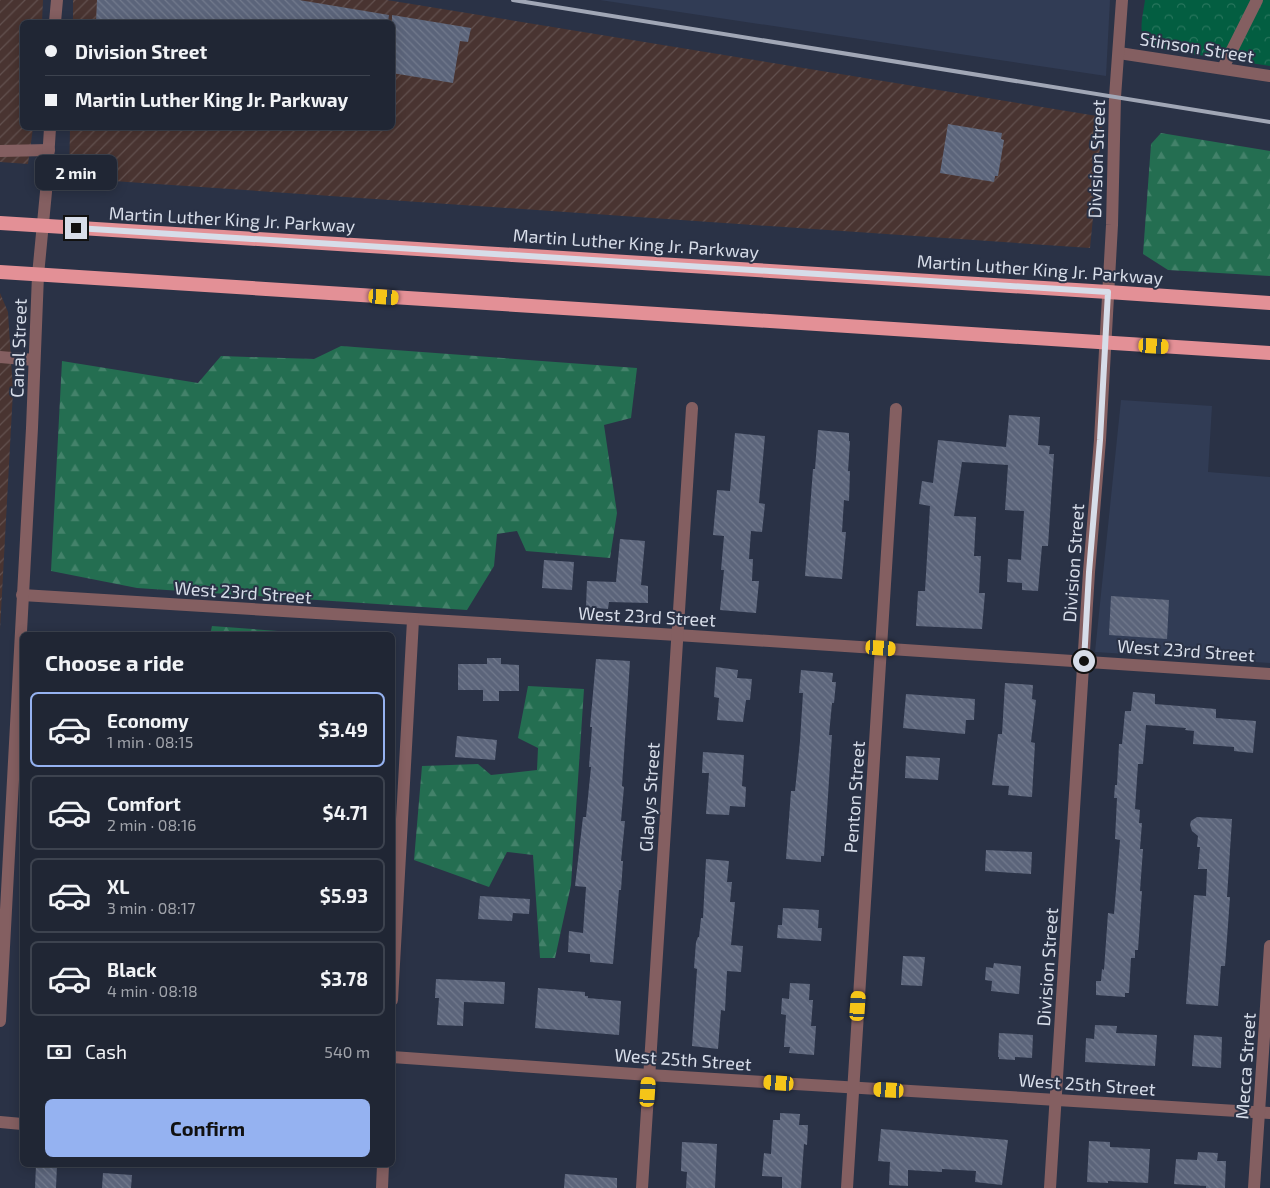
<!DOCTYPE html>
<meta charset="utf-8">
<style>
body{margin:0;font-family:"Exo 2",sans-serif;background:#282e3c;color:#f1f3f6;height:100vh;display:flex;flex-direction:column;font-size:19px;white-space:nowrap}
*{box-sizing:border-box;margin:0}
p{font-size:16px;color:#a2a5ac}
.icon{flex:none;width:28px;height:28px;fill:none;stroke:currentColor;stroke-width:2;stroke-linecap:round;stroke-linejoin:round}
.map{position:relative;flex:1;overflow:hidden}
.drawer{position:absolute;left:20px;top:632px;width:375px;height:535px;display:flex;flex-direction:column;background:#202634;border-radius:8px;box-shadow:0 2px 12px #0003,0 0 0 1px #3d434f}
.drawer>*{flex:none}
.hud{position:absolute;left:20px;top:20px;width:375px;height:110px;border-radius:8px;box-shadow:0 2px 12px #0003,0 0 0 1px #3d434f;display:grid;align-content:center;height:110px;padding:0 25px;background:#202634}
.end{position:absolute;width:22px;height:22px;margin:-11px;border:6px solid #d7dde9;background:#111;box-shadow:0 0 0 2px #111}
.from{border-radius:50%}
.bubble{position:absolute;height:35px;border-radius:8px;background:#202634;box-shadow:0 2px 12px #0003,0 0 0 1px #3d434f;font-size:16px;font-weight:700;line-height:35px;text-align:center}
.car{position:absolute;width:15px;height:30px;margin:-15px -8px;border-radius:6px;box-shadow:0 0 4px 1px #0007;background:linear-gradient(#f5c518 24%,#345 0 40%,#f5c518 0 76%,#345 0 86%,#f5c518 0)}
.hud b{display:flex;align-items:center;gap:18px;height:48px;font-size:19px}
.hud b+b{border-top:1px solid #3d434f}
.hud i{width:12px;height:12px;background:#f1f3f6}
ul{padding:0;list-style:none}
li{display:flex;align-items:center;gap:15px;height:75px;margin:0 10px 8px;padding:0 15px;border:2px solid #3d434f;border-radius:8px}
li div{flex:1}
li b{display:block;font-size:19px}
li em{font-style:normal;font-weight:700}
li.active{border-color:#95b2f1}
li>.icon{width:45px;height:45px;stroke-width:1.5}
h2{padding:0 25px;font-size:22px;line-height:60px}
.pay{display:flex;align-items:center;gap:12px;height:55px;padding:0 25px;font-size:19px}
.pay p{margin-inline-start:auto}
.primary-button{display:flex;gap:10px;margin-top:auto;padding:10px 25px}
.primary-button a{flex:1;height:58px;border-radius:8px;background:#95b2f1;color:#111;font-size:20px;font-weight:700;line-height:58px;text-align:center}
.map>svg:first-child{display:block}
.built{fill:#313c55}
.industrial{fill:url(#industrial-furrows)}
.forest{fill:url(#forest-firs)}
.park{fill:url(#park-crowns)}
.building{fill:url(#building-back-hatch)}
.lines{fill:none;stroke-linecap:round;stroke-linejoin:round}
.minor{stroke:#845f61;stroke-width:12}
.tertiary{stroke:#845f61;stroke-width:12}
.trunk{stroke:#e39096;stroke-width:14}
.rail{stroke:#a1a7b6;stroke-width:4}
.route{stroke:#d7dde9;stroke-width:6}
.labels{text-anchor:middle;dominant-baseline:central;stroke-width:4;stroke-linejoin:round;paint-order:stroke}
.street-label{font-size:18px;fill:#d7dde9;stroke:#2a3246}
</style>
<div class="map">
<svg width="1270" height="1188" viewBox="0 0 1270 1188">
<defs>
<pattern id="industrial-furrows" width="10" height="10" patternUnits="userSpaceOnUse" patternTransform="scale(1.25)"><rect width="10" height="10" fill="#493431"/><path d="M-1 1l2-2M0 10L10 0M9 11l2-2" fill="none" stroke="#62514f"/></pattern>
<pattern id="forest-firs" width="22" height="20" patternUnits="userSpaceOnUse" patternTransform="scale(1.25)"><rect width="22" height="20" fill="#246e51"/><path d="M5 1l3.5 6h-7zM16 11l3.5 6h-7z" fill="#43826a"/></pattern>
<pattern id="park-crowns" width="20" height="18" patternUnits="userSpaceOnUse" patternTransform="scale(1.25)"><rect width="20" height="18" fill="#035e41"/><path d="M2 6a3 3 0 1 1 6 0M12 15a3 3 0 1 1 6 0" fill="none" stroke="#27755c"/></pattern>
<pattern id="building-back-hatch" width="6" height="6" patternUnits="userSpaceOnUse" patternTransform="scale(1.25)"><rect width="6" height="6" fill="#5b647a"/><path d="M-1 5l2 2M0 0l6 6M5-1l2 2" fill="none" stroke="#727a8d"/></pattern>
</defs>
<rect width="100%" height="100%" fill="#2a3246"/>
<g class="built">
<polygon points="600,0 1110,0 1106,76"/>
<polygon points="1121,400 1212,406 1208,472 1270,477 1270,663 1095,652"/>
</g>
<g class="industrial">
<polygon points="0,0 43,0 42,22 22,22 22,128 33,128 28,164 0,162"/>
<polygon points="73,0 387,0 1103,117 1090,248 69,178 70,128 392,128 392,22 73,22"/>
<polygon points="0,293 8,312 13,391 0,630"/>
</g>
<g class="forest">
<polygon points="1161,133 1270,151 1270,276 1168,270 1143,254 1151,144"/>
<polygon points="341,346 637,368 631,418 604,425 617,513 610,558 526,551 517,531 497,534 494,566 467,610 137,588 51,571 62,361 198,383 221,356 314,359"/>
<polygon points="212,626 332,635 210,635"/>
<polygon points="528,686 584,689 571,885 555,958 540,958 533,855 507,852 489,887 414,860 422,766 478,764 491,775 537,770 538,748 518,738"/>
</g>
<path class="park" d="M1145 0H1270V66L1153 48C1135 40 1143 16 1145 0Z"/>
<g class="building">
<polygon points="97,0 299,0 389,15 388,22 96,22"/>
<polygon points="392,15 471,28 468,42 460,41 453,83 392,73"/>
<polygon points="948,124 1002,133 1001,139 1004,140 998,176 995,176 994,182 940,173"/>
<polygon points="1009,415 1040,417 1038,445 1050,446 1049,454 1054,454 1048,546 1042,546 1038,591 1022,590 1022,583 1007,582 1008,559 1021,560 1024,511 1005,510 1008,465 962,462 954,516 976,517 974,556 981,556 979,593 985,593 982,629 916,626 918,591 925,591 930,506 919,504 922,481 933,483 938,440 1006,447"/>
<polygon points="818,430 849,433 849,441 850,441 848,471 850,471 849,501 844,500 842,532 846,532 842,579 805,576 813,469 815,469"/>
<polygon points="735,433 765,436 759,503 765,504 762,532 751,531 749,559 753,559 752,581 759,581 756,613 720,610 724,570 721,570 724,536 713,535 717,490 730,491"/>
<polygon points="620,539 645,541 641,585 648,586 648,603 609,602 608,609 586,607 587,581 616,582"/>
<polygon points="544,560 574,562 572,590 542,588"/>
<polygon points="1111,596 1169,600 1167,639 1109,635"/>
<polygon points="487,658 501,658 501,664 519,665 519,691 499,691 499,701 483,701 483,690 458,690 458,664 487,664"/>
<polygon points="596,659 630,661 622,786 624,787 621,821 625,821 621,861 623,861 621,890 619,890 613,964 590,962 590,954 568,952 569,931 583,933 586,887 575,886 583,817 586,817 591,767 589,767 592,727 590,727"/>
<polygon points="716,667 738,670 737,678 752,679 750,700 746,700 743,722 717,720 719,698 714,697"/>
<polygon points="801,670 833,673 832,682 836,682 834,703 832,703 829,735 832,735 824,856 821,856 821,862 786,859 791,791 795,791 800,741 803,693 799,693"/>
<polygon points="1005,683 1033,685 1032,699 1036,700 1031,742 1035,743 1032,797 1008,795 1009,786 992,785 998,734 1002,734"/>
<polygon points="1133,692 1155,694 1155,704 1216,709 1216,718 1256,721 1253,753 1234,751 1234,747 1193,744 1194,731 1185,730 1186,728 1146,725 1143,764 1138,764 1135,809 1140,810 1139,823 1142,823 1140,849 1143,849 1140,891 1142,891 1138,950 1135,950 1135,958 1131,958 1129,993 1125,993 1125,997 1096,995 1096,981 1101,981 1102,969 1104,970 1108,913 1114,914 1120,840 1115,839 1117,798 1114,798 1115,785 1117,785 1119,744 1122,744 1125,711 1131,711"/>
<polygon points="906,694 975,699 974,720 966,720 965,734 903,728"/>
<polygon points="457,736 497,740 495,760 455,757"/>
<polygon points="703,752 744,755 742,786 746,787 745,807 730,806 729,815 706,814 709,773 702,773"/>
<polygon points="906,756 940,758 938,780 905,778"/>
<polygon points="1197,817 1232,819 1227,897 1230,897 1225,966 1221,966 1218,1006 1186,1004 1194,895 1206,896 1207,869 1198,869 1200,847 1197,847 1198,836 1192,831 1190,825 1191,821"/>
<polygon points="986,850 1032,852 1031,874 985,871"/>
<polygon points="706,859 729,861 727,882 732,882 730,902 735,902 731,945 743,946 741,972 727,971 725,1011 721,1010 718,1049 692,1046 697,969 694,968 696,942 698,937 699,937 701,918 703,918"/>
<polygon points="480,896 530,899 529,914 513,913 512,921 478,919"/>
<polygon points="783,908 819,910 818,928 822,928 821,941 777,938 778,925 782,925"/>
<polygon points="903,956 925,957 922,986 901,985"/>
<polygon points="994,963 1021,966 1019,994 991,991 992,981 985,980 986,967 993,968"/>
<polygon points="436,979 505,982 504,1004 464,1002 463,1026 437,1025 439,998 435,998"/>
<polygon points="790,983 810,984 809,1000 813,1000 811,1026 816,1026 814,1055 789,1053 790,1047 784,1047 786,1015 781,1014 782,998 789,999"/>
<polygon points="538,988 585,992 585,996 588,996 588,998 621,1001 619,1035 535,1028"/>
<polygon points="1095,1025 1117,1026 1116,1033 1157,1035 1155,1066 1085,1062 1086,1038 1094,1039"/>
<polygon points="999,1033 1033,1035 1032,1058 1015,1057 1015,1060 999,1059 999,1057 998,1057"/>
<polygon points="1194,1035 1222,1037 1221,1068 1192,1066"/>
<polygon points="780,1113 800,1114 799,1125 808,1125 807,1145 804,1144 801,1188 782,1188 782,1177 762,1176 764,1153 771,1154 773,1120 780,1120"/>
<polygon points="881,1129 1008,1140 1002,1185 975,1182 976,1171 942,1169 942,1172 908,1170 908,1186 889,1185 890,1162 878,1161"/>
<polygon points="1089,1141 1110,1142 1110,1147 1150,1149 1148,1183 1108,1181 1108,1183 1087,1182"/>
<polygon points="682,1142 717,1144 715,1188 686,1188 687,1172 681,1171"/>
<polygon points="1198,1152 1218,1153 1217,1161 1226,1161 1225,1188 1206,1188 1206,1186 1174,1184 1176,1159 1197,1160"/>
<polygon points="36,1165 57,1165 56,1188 35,1188"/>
<polygon points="103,1173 132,1175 131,1188 102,1188"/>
<polygon points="565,1174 617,1178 617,1188 564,1188"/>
</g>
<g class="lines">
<g class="minor">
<polyline points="1119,53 1270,76"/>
<polyline points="1223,68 1257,0"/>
<polyline points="0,151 49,150"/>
<polyline points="0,357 34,360"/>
<polyline points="22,595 677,635 1270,674"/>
<polyline points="392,1000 413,620"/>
<polyline points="392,1057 649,1075 1270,1113"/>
<polyline points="0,1122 22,1124"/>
<polyline points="382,1188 383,1165"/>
<polyline points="642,1188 692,408"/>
<polyline points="847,1188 896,409"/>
<polyline points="1254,1188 1270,946"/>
</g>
<g class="tertiary">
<polyline points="55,22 57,0"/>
<polyline points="0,1021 32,428 38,275 46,192 50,128"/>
<polyline points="1050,1188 1089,572 1100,440 1112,225 1115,97 1122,0"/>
</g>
<g class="trunk">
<polyline points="0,223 1108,292 1270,303"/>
<polyline points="0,272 1270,353"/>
</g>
<polyline class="rail" points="513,0 1270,122"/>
</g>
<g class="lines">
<polyline class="route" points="76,228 1108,292 1100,440 1089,572 1084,661"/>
</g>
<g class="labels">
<g class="street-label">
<text transform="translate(1197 47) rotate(9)">Stinson Street</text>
<text transform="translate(1096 159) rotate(-88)">Division Street</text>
<text transform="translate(232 219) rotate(3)">Martin Luther King Jr. Parkway</text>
<text transform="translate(636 243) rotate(4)">Martin Luther King Jr. Parkway</text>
<text transform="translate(1040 269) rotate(4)">Martin Luther King Jr. Parkway</text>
<text transform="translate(18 348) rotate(-88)">Canal Street</text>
<text transform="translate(1073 563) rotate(-86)">Division Street</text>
<text transform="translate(243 592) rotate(4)">West 23rd Street</text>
<text transform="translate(647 616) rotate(3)">West 23rd Street</text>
<text transform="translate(1186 650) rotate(4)">West 23rd Street</text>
<text transform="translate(649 797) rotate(-86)">Gladys Street</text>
<text transform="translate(854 797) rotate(-86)">Penton Street</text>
<text transform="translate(1047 967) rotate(-86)">Division Street</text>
<text transform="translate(683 1059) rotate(4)">West 25th Street</text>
<text transform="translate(1245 1066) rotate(-86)">Mecca Street</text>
<text transform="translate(1087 1084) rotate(4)">West 25th Street</text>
</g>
</g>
</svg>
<i class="end from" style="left:1084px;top:661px"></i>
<i class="end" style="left:76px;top:228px"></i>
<div class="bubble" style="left:35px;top:155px;width:82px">2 min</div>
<i class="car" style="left:384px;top:297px;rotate:94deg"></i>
<i class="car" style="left:1154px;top:346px;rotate:93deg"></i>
<i class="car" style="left:881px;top:648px;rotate:94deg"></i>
<i class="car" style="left:858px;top:1006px;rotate:4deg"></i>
<i class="car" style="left:779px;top:1083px;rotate:274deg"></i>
<i class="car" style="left:889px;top:1090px;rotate:273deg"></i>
<i class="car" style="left:648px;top:1092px;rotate:4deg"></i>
<div class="hud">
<b><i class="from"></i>Division Street</b>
<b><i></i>Martin Luther King Jr. Parkway</b>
</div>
<section class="drawer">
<h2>Choose a ride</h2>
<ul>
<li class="active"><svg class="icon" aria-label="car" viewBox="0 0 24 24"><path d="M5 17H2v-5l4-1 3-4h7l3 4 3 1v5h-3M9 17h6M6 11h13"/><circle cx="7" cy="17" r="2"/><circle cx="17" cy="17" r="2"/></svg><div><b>Economy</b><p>1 min · 08:15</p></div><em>$3.49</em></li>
<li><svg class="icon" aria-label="car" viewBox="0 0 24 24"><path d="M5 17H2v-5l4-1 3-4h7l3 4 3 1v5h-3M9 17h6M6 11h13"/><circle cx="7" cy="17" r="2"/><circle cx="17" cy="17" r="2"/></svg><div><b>Comfort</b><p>2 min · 08:16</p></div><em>$4.71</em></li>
<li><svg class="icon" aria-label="car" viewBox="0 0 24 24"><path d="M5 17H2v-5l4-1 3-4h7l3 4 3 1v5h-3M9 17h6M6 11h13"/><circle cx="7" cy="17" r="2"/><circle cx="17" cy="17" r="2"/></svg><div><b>XL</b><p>3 min · 08:17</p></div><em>$5.93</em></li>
<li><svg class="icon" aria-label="car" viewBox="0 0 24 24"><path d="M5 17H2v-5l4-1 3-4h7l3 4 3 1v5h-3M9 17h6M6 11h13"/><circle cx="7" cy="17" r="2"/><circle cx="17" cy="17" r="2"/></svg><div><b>Black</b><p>4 min · 08:18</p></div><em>$3.78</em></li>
</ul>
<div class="pay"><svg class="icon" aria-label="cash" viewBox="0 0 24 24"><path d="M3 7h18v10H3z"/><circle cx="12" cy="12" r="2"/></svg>Cash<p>540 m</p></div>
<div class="primary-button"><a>Confirm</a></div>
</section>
</div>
